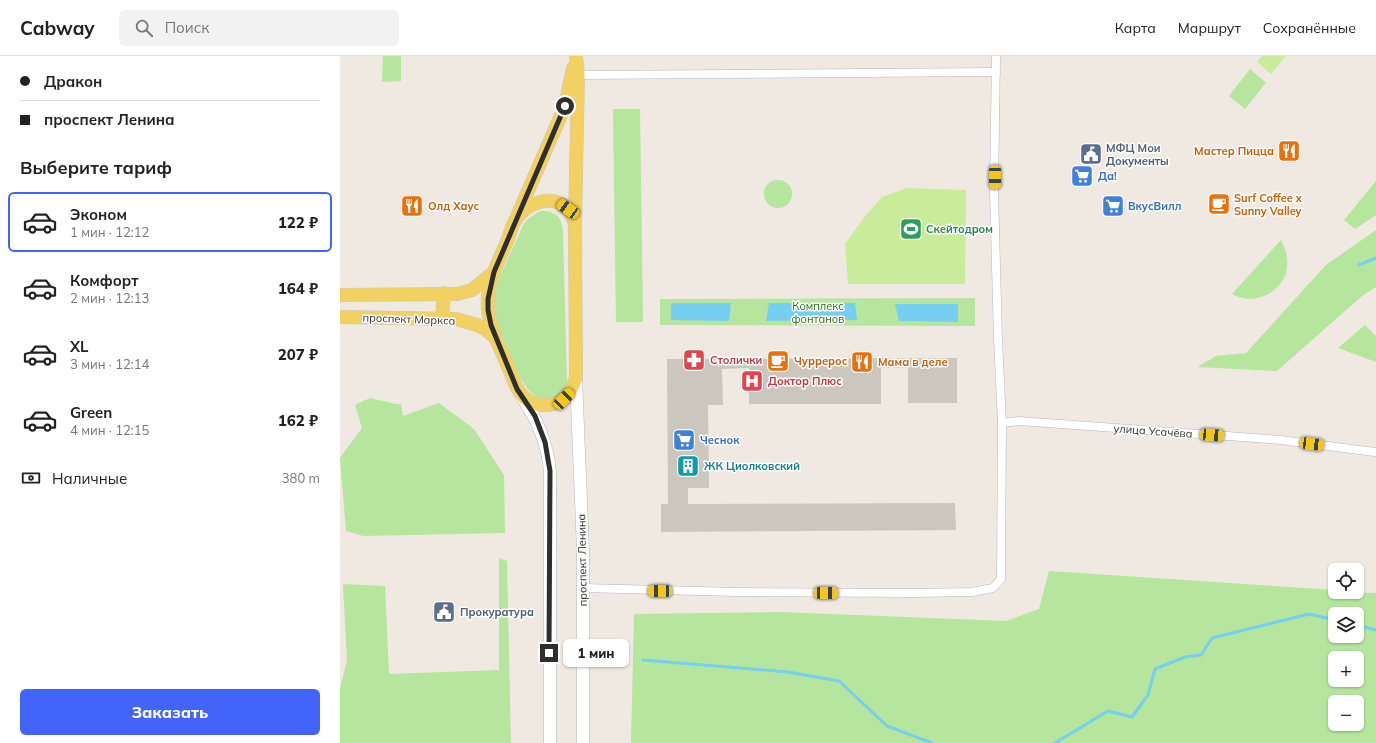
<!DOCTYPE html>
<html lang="ru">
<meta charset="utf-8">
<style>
body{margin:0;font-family:Mulish,sans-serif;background:#f2f2f2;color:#222;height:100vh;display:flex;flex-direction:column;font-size:15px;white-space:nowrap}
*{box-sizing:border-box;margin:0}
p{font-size:13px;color:#767676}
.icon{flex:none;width:22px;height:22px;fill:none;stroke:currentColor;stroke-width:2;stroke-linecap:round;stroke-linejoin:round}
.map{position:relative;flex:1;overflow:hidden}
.panel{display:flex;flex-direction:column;background:#fff;width:340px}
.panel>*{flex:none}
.top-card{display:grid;align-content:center;height:88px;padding:0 20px;background:#fff}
.fabs{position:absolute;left:988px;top:507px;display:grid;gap:8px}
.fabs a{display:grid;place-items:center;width:36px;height:36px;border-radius:6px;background:#fff;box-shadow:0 1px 3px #0004;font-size:20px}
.end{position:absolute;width:18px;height:18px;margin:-9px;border:5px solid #2e2e2e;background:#fff;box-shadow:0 0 0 2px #fff}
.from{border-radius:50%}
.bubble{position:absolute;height:28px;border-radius:6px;background:#fff;box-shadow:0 1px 3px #0004;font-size:13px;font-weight:800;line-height:28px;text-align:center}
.car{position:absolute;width:12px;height:24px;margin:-12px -6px;border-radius:5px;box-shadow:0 0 3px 1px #0007;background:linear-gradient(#f5c518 24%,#345 0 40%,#f5c518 0 76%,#345 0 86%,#f5c518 0)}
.top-card b{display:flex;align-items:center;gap:14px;height:38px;font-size:15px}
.top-card b+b{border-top:1px solid #e0e0e0}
.top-card i{width:10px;height:10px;background:#222}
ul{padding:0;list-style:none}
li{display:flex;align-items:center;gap:12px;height:60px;margin:0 8px 6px;padding:0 12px;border:2px solid transparent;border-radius:6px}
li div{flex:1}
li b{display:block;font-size:15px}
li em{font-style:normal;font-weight:800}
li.active{border-color:#4264fb}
li>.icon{width:36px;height:36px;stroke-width:1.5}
h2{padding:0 20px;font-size:18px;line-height:48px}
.pay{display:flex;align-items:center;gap:10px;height:44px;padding:0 20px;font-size:15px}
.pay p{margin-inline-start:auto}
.primary-button{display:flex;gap:8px;margin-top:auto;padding:8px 20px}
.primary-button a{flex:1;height:46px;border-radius:6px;background:#4264fb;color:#fff;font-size:16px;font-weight:800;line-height:46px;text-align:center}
header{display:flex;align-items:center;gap:24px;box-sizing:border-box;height:56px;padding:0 20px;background:#fff;border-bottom:1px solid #e0e0e0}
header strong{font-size:19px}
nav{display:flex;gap:22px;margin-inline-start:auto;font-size:14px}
.search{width:280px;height:36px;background:#f2f2f2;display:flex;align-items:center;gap:10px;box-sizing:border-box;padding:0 14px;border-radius:6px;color:#767676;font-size:15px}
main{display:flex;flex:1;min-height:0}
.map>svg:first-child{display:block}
.green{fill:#b6e59e;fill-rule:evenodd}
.pitch{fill:#c9ec9a}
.water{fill:#75cff0}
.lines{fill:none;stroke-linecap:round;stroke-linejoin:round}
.stream{stroke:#75cff0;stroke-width:3}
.building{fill:#cbc7bf}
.street-casing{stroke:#b4b7c1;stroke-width:9}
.secondary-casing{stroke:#b4b7c1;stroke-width:13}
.primary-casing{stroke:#c9c9c9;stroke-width:14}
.street{stroke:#fff;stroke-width:8}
.secondary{stroke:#fff;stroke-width:12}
.primary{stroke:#f2d163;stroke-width:13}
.route{stroke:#2e2e2e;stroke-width:5}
.labels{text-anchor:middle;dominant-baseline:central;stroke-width:3;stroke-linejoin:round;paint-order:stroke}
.service-label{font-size:11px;font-weight:bold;fill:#4e5e75;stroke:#fff;text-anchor:start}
.food-label{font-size:11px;font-weight:bold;fill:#c56008;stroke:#fff;text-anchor:start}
.shop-label{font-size:11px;font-weight:bold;fill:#366cbe;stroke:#fff;text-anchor:start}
.leisure-label{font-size:11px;font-weight:bold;fill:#27864d;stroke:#fff;text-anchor:start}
.park-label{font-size:11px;fill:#2c6e1b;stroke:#fff}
.street-label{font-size:11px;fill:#2e2e2e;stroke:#fff}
.health-label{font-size:11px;font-weight:bold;fill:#be3a42;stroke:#fff;text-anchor:start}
.culture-label{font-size:11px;font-weight:bold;fill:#0d838f;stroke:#fff;text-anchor:start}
</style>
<header>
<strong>Cabway</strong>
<div class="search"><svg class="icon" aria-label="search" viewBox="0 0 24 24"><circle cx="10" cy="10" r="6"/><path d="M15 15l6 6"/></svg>Поиск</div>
<nav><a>Карта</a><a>Маршрут</a><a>Сохранённые</a></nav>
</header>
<main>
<section class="panel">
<div class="top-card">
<b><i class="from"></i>Дракон</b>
<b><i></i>проспект Ленина</b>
</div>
<h2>Выберите тариф</h2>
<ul>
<li class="active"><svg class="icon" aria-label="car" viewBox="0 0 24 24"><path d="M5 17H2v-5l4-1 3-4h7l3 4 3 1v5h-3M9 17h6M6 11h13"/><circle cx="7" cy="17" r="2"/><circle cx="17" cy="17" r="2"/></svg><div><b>Эконом</b><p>1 мин · 12:12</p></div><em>122 ₽</em></li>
<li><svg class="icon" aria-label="car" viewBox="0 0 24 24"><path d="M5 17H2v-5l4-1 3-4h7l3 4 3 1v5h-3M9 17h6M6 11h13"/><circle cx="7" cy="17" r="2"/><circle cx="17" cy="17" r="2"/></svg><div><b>Комфорт</b><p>2 мин · 12:13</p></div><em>164 ₽</em></li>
<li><svg class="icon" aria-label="car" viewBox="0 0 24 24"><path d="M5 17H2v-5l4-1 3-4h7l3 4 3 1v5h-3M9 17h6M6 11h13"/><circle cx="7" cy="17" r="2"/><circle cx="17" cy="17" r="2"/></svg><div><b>XL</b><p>3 мин · 12:14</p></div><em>207 ₽</em></li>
<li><svg class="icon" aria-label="car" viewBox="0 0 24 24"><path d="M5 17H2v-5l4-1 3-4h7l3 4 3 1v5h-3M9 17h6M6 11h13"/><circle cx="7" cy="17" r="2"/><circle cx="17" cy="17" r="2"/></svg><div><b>Green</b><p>4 мин · 12:15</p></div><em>162 ₽</em></li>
</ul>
<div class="pay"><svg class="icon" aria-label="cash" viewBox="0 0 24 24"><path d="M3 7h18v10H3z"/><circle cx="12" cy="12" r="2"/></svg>Наличные<p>380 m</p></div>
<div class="primary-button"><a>Заказать</a></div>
</section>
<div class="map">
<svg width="1036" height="687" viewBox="0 0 1036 687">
<rect width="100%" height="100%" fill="#efe9e1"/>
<g class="green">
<polygon points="43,0 61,0 61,25 42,26"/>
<polygon points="910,13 926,27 905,53 889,40"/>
<polygon points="273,53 300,53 303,266 276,266"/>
<circle cx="438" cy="138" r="14"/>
<polygon points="1036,125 1036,159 1015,173 1004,164"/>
<path d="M200 155C215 155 222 160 223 176L227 326C225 334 221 337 214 341 188 356 171 300 164 283 160 275 153 264 152 255 150 234 175 190 183 169L188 163Z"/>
<polygon points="1036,174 1036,231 1022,240 937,315 857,311 876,300 906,297 986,209"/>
<path d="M941 184C946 194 949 205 946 217 939 238 912 250 892 238Z"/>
<polygon points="635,242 635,270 320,269 320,243"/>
<polygon points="1025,269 1036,280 1036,306 998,292"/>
<polygon points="30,342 56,348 61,348 63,360 99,347 134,373 164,419 165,477 23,480 6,475 0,402 22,372 15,349"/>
<polygon points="159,502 167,505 171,687 0,687 0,632 7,605 3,528 45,530 49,618 159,614"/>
<path d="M709 515 995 534V536L1036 537V687H291L294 558 441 556 666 565 699 553ZM995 558H1017V580H995ZM995 602H1017V624H995ZM995 646H1017V668H995Z"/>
</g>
<g class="pitch">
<polygon points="922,0 946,0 931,18 917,6"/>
<polygon points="567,132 626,134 625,228 508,228 505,188 526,159 542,141"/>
</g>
<g class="water">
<polygon points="331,247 391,247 389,265 331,264"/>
<polygon points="429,247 515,247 517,264 426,265"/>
<polygon points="555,248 618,248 618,266 559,265"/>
</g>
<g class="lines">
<g class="stream">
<polyline points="1019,209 1036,202"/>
<polyline points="1017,569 1036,574"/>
<polyline points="303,604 448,616 499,625 547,670 592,687"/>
<polyline points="715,687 768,655 792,661 808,639 815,613 845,601 861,599 872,582 969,558 995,564"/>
</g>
</g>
<polygon class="building" points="617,302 617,347 568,347 568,312 541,312 541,348 409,348 409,312 382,313 383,349 368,349 369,432 348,432 348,448 615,447 616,474 321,476 321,448 328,448 327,303"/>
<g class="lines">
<g class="street-casing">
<g id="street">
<polyline points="238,19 656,16"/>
<polyline points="662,367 679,365 941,384 1035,396"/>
<polyline points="243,532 397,536 574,537 632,536 653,532 661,523 662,367 658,283 654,136 656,0"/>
</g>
</g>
<g class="secondary-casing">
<g id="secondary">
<polyline points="236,322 243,494 243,687"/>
<path d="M181 339C197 364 207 385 210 415V687"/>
</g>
</g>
<g class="primary-casing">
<g id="primary">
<polyline points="178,158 225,50 233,12"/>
<path d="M235 167C233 163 231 158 228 154 214 136 187 147 176 163 172 169 170 177 168 183 160 202 149 222 148 243 146 267 160 291 169 313 175 329 181 347 201 349 221 351 230 338 236 322L235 167 238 19 236 0"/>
<polyline points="0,239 117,238 132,234 154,216"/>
<polyline points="0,261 116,263 137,269 145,273 156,282"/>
<polyline points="102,262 104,237"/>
</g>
</g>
<use href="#street" class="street"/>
<use href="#secondary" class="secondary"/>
<use href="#primary" class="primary"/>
</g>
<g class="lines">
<polyline class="route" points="209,597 210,415 205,386 195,360 177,333 151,269 148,254 148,243 154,216 225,50"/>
</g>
<defs>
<g id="restaurant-square" transform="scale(1.15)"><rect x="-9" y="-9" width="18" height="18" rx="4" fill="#e8710a" stroke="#fff"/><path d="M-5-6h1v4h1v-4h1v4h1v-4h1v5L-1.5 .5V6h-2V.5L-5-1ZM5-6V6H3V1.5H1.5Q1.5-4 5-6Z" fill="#fff"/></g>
<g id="civic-square" transform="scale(1.15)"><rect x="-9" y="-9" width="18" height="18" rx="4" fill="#5c6f8a" stroke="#fff"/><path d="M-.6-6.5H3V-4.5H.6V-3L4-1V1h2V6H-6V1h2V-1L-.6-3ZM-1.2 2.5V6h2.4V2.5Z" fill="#fff"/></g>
<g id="supermarket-square" transform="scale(1.15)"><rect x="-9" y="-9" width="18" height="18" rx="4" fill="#3f7fe0" stroke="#fff"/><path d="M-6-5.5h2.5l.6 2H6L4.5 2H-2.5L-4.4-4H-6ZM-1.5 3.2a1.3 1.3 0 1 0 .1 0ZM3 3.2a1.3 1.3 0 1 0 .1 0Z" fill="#fff"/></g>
<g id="cafe-square" transform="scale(1.15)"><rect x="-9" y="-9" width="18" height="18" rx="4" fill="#e8710a" stroke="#fff"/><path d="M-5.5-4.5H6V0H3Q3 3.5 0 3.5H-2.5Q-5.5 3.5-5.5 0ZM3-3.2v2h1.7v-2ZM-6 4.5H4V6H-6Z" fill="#fff"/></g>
<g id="stadium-square" transform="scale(1.15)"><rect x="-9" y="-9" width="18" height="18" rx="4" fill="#2e9e5b" stroke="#fff"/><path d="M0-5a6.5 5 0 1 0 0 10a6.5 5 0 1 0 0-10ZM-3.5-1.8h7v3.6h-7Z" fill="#fff"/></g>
<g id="pharmacy-square" transform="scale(1.15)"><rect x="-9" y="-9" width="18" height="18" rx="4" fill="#e0444e" stroke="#fff"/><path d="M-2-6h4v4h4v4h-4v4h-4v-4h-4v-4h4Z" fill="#fff"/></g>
<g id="hospital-square" transform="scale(1.15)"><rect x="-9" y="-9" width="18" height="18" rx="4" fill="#e0444e" stroke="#fff"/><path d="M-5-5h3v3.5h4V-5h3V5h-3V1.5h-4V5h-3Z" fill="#fff"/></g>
<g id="building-square" transform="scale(1.15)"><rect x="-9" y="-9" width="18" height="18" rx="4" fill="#0f9aa8" stroke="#fff"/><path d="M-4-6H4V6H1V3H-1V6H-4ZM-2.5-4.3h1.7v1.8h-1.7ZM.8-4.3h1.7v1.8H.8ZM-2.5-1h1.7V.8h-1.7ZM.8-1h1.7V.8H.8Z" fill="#fff"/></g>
</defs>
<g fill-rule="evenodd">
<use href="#restaurant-square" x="949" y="95"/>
<use href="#civic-square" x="751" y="98"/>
<use href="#supermarket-square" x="742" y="120"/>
<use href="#cafe-square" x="879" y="148"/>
<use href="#restaurant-square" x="72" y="150"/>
<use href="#supermarket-square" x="773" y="150"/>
<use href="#stadium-square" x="571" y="173"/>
<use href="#pharmacy-square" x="354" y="304"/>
<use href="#cafe-square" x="438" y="305"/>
<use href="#restaurant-square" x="522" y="306"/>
<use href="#hospital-square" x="412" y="325"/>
<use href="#supermarket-square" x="344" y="384"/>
<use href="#building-square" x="348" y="410"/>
<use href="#civic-square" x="104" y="556"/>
</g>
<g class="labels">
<g class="service-label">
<text x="766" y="92">МФЦ Мои<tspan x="766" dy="13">Документы</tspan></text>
<text x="120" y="556">Прокуратура</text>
</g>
<g class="food-label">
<text x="934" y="95" text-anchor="end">Мастер Пицца</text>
<text x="894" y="142">Surf Coffee x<tspan x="894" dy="13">Sunny Valley</tspan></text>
<text x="88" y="150">Олд Хаус</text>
<text x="454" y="305">Чуррерос</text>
<text x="538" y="306">Мама в деле</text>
</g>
<g class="shop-label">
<text x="758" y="120">Да!</text>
<text x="788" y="150">ВкусВилл</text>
<text x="360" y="384">Чеснок</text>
</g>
<g class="leisure-label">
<text x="586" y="173">Скейтодром</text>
</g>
<g class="park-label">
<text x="478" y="250">Комплекс<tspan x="478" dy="13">фонтанов</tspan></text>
</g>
<g class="street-label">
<text transform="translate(69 263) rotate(2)">проспект Маркса</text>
<text transform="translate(813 375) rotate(4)">улица Усачёва</text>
<text transform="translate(242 504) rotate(-91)">проспект Ленина</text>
</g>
<g class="health-label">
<text x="370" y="304">Столички</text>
<text x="428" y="325">Доктор Плюс</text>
</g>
<g class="culture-label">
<text x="364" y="410">ЖК Циолковский</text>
</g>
</g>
</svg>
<div class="fabs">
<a><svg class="icon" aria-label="locate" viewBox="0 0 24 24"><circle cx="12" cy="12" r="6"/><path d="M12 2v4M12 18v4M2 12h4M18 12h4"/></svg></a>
<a><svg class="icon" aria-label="layers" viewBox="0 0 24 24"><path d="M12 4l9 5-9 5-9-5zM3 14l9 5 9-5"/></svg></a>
<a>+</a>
<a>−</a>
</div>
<i class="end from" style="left:225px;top:50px"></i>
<i class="end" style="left:209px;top:597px"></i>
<div class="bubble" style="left:223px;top:583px;width:66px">1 мин</div>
<i class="car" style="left:655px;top:121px;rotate:180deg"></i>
<i class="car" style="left:228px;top:153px;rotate:304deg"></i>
<i class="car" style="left:224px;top:343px;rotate:44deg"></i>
<i class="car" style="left:872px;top:379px;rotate:94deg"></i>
<i class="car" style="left:972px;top:388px;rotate:97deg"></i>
<i class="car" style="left:320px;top:535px;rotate:271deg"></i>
<i class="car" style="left:486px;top:537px;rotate:90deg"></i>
</div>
</main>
